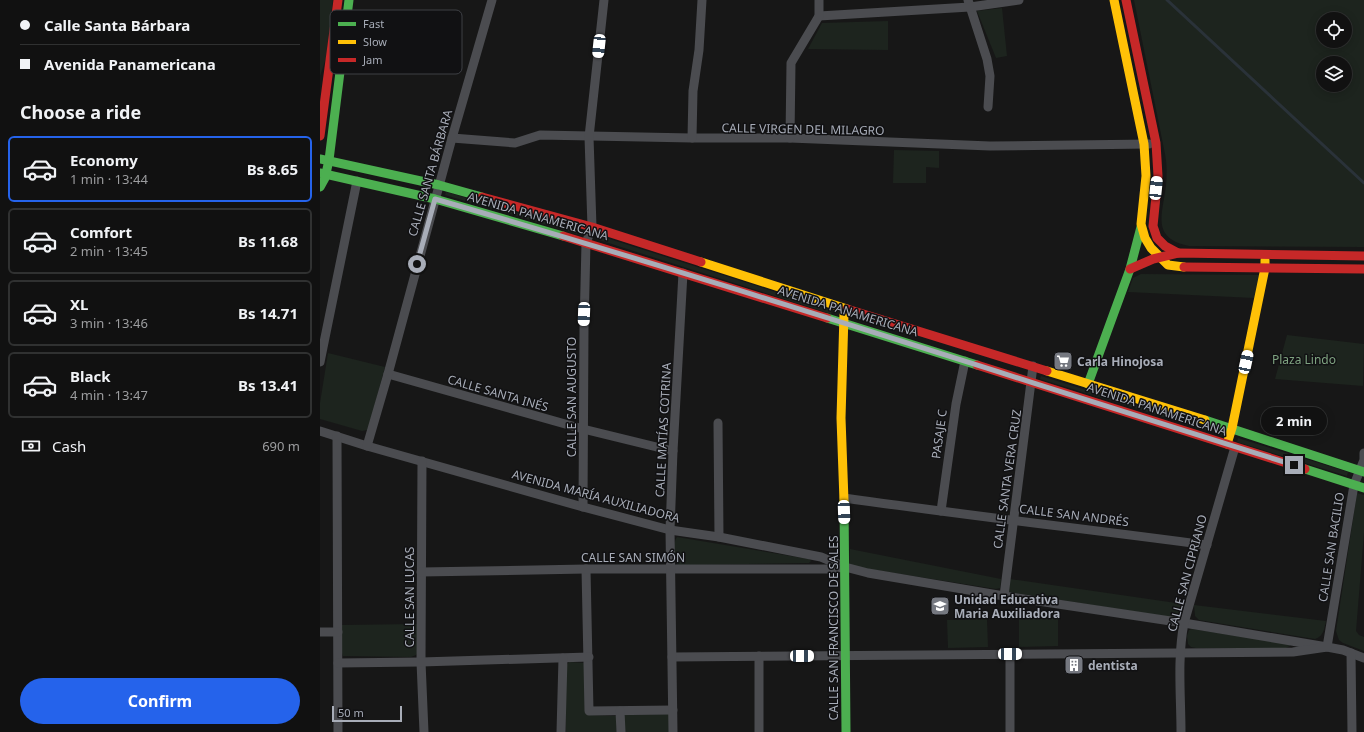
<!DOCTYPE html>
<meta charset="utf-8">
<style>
body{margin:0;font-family:"Noto Sans",sans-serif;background:#1e1f1f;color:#f1f3f6;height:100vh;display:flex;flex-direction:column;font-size:15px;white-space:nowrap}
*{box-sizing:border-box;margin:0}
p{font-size:13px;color:#9c9d9f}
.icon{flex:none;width:22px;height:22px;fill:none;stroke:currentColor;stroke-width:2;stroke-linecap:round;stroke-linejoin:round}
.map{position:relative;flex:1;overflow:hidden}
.drawer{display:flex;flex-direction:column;background:#111;width:320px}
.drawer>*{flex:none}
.top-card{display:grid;align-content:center;height:88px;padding:0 20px;background:#111}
.controls{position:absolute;left:996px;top:12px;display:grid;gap:8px}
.controls a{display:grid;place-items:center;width:36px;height:36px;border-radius:50%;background:#111;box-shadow:0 2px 10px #0003,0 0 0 1px #303131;font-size:20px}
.scale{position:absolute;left:12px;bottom:10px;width:70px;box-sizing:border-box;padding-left:4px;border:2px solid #a8adb8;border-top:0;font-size:11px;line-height:14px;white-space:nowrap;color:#a8adb8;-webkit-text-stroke:3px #111113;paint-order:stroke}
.end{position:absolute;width:18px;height:18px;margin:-9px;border:5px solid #a8adb8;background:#111;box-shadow:0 0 0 2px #111}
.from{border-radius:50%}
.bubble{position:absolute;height:28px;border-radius:14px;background:#111;box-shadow:0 2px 10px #0003,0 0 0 1px #303131;font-size:13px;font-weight:700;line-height:28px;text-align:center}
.car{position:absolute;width:12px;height:24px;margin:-12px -6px;border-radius:5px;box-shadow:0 0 3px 1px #0007;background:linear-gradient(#fff 24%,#345 0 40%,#fff 0 76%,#345 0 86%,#fff 0)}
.top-card b{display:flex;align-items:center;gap:14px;height:38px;font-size:15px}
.top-card b+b{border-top:1px solid #303131}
.top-card i{width:10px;height:10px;background:#f1f3f6}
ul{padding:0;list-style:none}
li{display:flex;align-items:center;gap:12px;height:66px;margin:0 8px 6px;padding:0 12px;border:2px solid #303131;border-radius:6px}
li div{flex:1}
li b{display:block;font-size:15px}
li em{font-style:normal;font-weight:700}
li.current{border-color:#2563eb}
li>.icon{width:36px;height:36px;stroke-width:1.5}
h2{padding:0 20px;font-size:18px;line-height:48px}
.pay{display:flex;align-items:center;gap:10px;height:44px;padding:0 20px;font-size:15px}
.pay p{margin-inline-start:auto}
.cta{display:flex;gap:8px;margin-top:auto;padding:8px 20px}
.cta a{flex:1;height:46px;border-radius:24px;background:#2563eb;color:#fff;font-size:16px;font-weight:700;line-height:46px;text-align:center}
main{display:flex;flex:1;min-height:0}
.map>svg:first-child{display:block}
.green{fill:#1d241e;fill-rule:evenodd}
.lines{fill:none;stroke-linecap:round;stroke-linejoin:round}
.stream{stroke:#2a3239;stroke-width:3}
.street{stroke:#4b4c50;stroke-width:9}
.fast{stroke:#4caf50;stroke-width:9}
.slow{stroke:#ffc107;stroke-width:9}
.jam{stroke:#c62828;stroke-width:9}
.route{stroke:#a8adb8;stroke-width:5}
.labels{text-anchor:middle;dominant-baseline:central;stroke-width:3;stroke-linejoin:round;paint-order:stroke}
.street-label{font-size:12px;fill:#a8adb8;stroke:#111113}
.park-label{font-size:12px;fill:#7fa381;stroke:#111113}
.poi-label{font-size:12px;font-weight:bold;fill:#a8adb8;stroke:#111113;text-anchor:start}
.key{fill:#111113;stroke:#3e4045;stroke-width:1}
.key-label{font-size:11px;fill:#a8adb8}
</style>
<main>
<section class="drawer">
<div class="top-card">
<b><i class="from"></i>Calle Santa Bárbara</b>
<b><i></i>Avenida Panamericana</b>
</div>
<h2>Choose a ride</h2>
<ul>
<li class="current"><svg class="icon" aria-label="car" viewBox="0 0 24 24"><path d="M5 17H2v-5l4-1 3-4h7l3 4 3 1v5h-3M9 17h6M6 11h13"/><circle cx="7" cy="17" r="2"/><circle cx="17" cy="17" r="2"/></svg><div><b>Economy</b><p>1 min · 13:44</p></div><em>Bs 8.65</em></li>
<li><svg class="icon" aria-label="car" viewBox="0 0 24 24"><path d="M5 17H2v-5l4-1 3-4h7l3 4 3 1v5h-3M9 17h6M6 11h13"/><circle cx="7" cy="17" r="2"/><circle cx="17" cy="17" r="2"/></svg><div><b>Comfort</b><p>2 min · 13:45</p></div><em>Bs 11.68</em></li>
<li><svg class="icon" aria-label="car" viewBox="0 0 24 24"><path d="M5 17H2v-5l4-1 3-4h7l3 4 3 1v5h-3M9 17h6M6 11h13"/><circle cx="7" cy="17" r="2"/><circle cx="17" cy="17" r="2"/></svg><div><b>XL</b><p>3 min · 13:46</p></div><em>Bs 14.71</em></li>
<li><svg class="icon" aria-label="car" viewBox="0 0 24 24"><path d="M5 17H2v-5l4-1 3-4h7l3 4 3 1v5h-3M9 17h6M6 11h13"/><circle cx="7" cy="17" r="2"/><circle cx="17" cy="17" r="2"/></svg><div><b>Black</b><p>4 min · 13:47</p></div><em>Bs 13.41</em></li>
</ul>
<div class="pay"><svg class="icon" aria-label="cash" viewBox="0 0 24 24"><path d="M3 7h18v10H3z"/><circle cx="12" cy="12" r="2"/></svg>Cash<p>690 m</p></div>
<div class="cta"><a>Confirm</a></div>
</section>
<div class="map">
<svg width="1044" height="732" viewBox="0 0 1044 732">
<rect width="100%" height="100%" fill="#171717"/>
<g class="green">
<polygon points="0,0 13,0 6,58 0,76"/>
<path d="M814 0H1044V247L869 246C830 238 843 214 846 185 847 174 847 164 845 154ZM1003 19H1025V41H1003ZM1003 63H1025V85H1003Z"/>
<polygon points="682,8 687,56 676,58 657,11"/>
<polygon points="568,21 568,50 488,49 502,23"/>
<polygon points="574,150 619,151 619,168 606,167 606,183 573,183"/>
<polygon points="126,192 258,230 257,234 125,195"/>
<polygon points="277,235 512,310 511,314 276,239"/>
<polygon points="821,274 939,275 934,298 808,292 813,278"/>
<polygon points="967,335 1044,344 1043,386 955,379"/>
<polygon points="8,353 65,367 49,426 47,430 42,431 0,419 0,403"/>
<polygon points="721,376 903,432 902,435 720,379"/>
<polygon points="918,438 1028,472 1027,476 917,442"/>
<polygon points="1037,493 1044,495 1044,533 1036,631 1039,635 1044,637 1044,651 1023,643 1019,640 1016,631"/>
<path d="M357 537 489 559 491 561 489 563 359 565 357 564C352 559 353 542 357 537Z"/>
<polygon points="530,549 681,579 680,588 676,589 529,566"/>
<polygon points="690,579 863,604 860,614 857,618 688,592"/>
<path d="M874 605 1006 621C1004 629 1004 636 995 639L879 620 875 616Z"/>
<polygon points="738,618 738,646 699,647 699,619"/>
<polygon points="667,619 668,647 628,648 627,620"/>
<polygon points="98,624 98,652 96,655 91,657 26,656 23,656 22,653 21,625"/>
<polygon points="872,629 970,644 970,646 966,648 876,648 871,647 868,644 867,636 869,630"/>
<polygon points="249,662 265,663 266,714 269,715 296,716 297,732 246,732 246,666"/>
<polygon points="350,714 353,732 303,732 304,716 305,715"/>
</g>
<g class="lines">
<polyline class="stream" points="847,0 1044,183"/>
<g class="street">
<polyline points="648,0 667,59 670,76 668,107"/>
<polyline points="499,16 650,7 699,0"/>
<polyline points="132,138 195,143 220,135 372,138 470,138 670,146 829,144"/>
<polyline points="372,138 373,91 379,50 382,0"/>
<polyline points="470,138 471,63 499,16 499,0"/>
<polyline points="0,362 37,181"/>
<polyline points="68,374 263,429 353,451"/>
<polyline points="398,423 399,537"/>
<polyline points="0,431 47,446 263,507 350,530 399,537 501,557 525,567 548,573 684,596 864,623 1007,647 1023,650 1044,658"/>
<polyline points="17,436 18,732"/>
<polyline points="47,446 68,374 132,138 172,0"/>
<polyline points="102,461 101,662 104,732"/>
<path d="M524 498C644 515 766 529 887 545"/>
<polyline points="263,507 264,328 266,243 272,227 269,137 284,0"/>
<polyline points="621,511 636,404 645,361"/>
<polyline points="266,569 269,711 353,710"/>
<polyline points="101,572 266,569 509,569 524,567"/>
<polyline points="684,596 713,366"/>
<polyline points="0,632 18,632"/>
<polyline points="1031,653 1032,732"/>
<polyline points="690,654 690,732"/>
<polyline points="439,656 439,732"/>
<polyline points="352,657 973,652 1007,647 1034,485 1044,460 1044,453"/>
<polyline points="18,663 101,662 269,657"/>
<polyline points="300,711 301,732"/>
<polyline points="241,732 243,658"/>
<polyline points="353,732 350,530 353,451 363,273"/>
<path d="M861 732C861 696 857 659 864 623L915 447"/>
</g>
<g class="fast">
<polyline points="0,159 119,185 162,197"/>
<polyline points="0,173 115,199 243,236"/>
<polyline points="0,187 5,178 9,160 29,0"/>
<polyline points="507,318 657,365"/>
<polyline points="768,384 810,269 821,227"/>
<polyline points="885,420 1044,472"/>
<polyline points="985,469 1044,488"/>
<polyline points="524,501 526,732"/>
</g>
<g class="slow">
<polyline points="794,0 824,144 826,176 821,224 825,238 831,248 848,265 864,267"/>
<polyline points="381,262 527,309"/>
<polyline points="727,371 885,420"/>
<polyline points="907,444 912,428 945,268 945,260"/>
<polyline points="524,501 521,418 524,314"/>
</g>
<g class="jam">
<polyline points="806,0 836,143 838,176 833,226 837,238 845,246 858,253"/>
<polyline points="0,136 18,0"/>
<polyline points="162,197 272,227 381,262"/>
<polyline points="243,236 507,318"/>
<polyline points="864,267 1044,269"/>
<polyline points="810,269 833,259 858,253 1044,256"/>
<polyline points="527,309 727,371"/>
<polyline points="657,365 985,469"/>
</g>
</g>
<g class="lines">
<path class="route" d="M97 264 115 199C403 282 688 376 974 465"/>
</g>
<defs>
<g id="supermarket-square" transform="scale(1)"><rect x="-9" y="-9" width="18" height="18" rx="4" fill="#757880" stroke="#111113"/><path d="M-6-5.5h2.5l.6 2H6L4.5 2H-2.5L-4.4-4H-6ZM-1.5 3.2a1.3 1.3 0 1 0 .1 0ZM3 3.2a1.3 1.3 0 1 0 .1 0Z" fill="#fff"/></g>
<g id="school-square" transform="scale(1)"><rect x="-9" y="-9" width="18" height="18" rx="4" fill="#757880" stroke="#111113"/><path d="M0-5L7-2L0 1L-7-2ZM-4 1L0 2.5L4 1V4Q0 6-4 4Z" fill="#fff"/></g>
<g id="building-square" transform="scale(1)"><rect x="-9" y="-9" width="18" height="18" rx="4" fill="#757880" stroke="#111113"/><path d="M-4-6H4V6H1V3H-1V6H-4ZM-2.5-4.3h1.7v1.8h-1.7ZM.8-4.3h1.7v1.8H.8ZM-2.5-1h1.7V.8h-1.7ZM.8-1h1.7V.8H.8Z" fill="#fff"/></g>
</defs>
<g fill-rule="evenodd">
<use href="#supermarket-square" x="743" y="361"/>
<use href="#school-square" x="620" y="606"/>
<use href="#building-square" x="754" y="665"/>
</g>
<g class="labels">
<g class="street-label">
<text transform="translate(483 129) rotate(1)">CALLE VIRGEN DEL MILAGRO</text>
<text transform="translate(110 173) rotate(-74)">CALLE SANTA BÁRBARA</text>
<text transform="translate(218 216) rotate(16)">AVENIDA PANAMERICANA</text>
<text transform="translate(528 311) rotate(17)">AVENIDA PANAMERICANA</text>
<text transform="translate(178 393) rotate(16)">CALLE SANTA INÉS</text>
<text transform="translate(251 397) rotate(-90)">CALLE SAN AUGUSTO</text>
<text transform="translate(837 409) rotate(18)">AVENIDA PANAMERICANA</text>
<text transform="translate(343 430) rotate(-87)">CALLE MATÍAS COTRINA</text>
<text transform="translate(619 434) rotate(-82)">PASAJE C</text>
<text transform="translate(687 479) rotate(-82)">CALLE SANTA VERA CRUZ</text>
<text transform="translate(276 496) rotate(15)">AVENIDA MARÍA AUXILIADORA</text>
<text transform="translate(754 515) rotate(7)">CALLE SAN ANDRÉS</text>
<text transform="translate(1011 547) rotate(-81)">CALLE SAN BACILIO</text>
<text x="313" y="557">CALLE SAN SIMÓN</text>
<text transform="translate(867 573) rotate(-75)">CALLE SAN CIPRIANO</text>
<text transform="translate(89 597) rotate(-90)">CALLE SAN LUCAS</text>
<text transform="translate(513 628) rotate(-90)">CALLE SAN FRANCISCO DE SALES</text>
</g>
<g class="park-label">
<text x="984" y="359">Plaza Lindo</text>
</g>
<g class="poi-label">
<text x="757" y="361">Carla Hinojosa</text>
<text x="634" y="599">Unidad Educativa<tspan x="634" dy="14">Maria Auxiliadora</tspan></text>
<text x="768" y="665">dentista</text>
</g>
</g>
<rect x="10" y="10" width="132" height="64" rx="6" class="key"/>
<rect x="18" y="22" width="18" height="4" fill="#4caf50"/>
<rect x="18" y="40" width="18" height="4" fill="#ffc107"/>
<rect x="18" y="58" width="18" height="4" fill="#c62828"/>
<g class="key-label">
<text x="43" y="28">Fast</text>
<text x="43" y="46">Slow</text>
<text x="43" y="64">Jam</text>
</g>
</svg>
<div class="controls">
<a><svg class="icon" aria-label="locate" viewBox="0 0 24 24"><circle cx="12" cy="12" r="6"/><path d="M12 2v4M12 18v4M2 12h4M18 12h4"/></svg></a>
<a><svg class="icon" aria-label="layers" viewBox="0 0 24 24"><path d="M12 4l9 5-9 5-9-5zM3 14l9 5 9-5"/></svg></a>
</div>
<div class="scale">50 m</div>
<i class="end from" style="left:97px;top:264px"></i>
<i class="end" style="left:974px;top:465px"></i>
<div class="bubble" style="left:941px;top:407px;width:66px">2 min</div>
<i class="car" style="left:279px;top:46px;rotate:186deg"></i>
<i class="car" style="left:836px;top:188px;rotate:6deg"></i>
<i class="car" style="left:264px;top:314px;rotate:182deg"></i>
<i class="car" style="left:926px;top:362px;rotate:12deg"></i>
<i class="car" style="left:524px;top:512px;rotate:178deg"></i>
<i class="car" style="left:690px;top:654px;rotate:90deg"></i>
<i class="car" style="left:482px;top:656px;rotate:90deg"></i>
</div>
</main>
